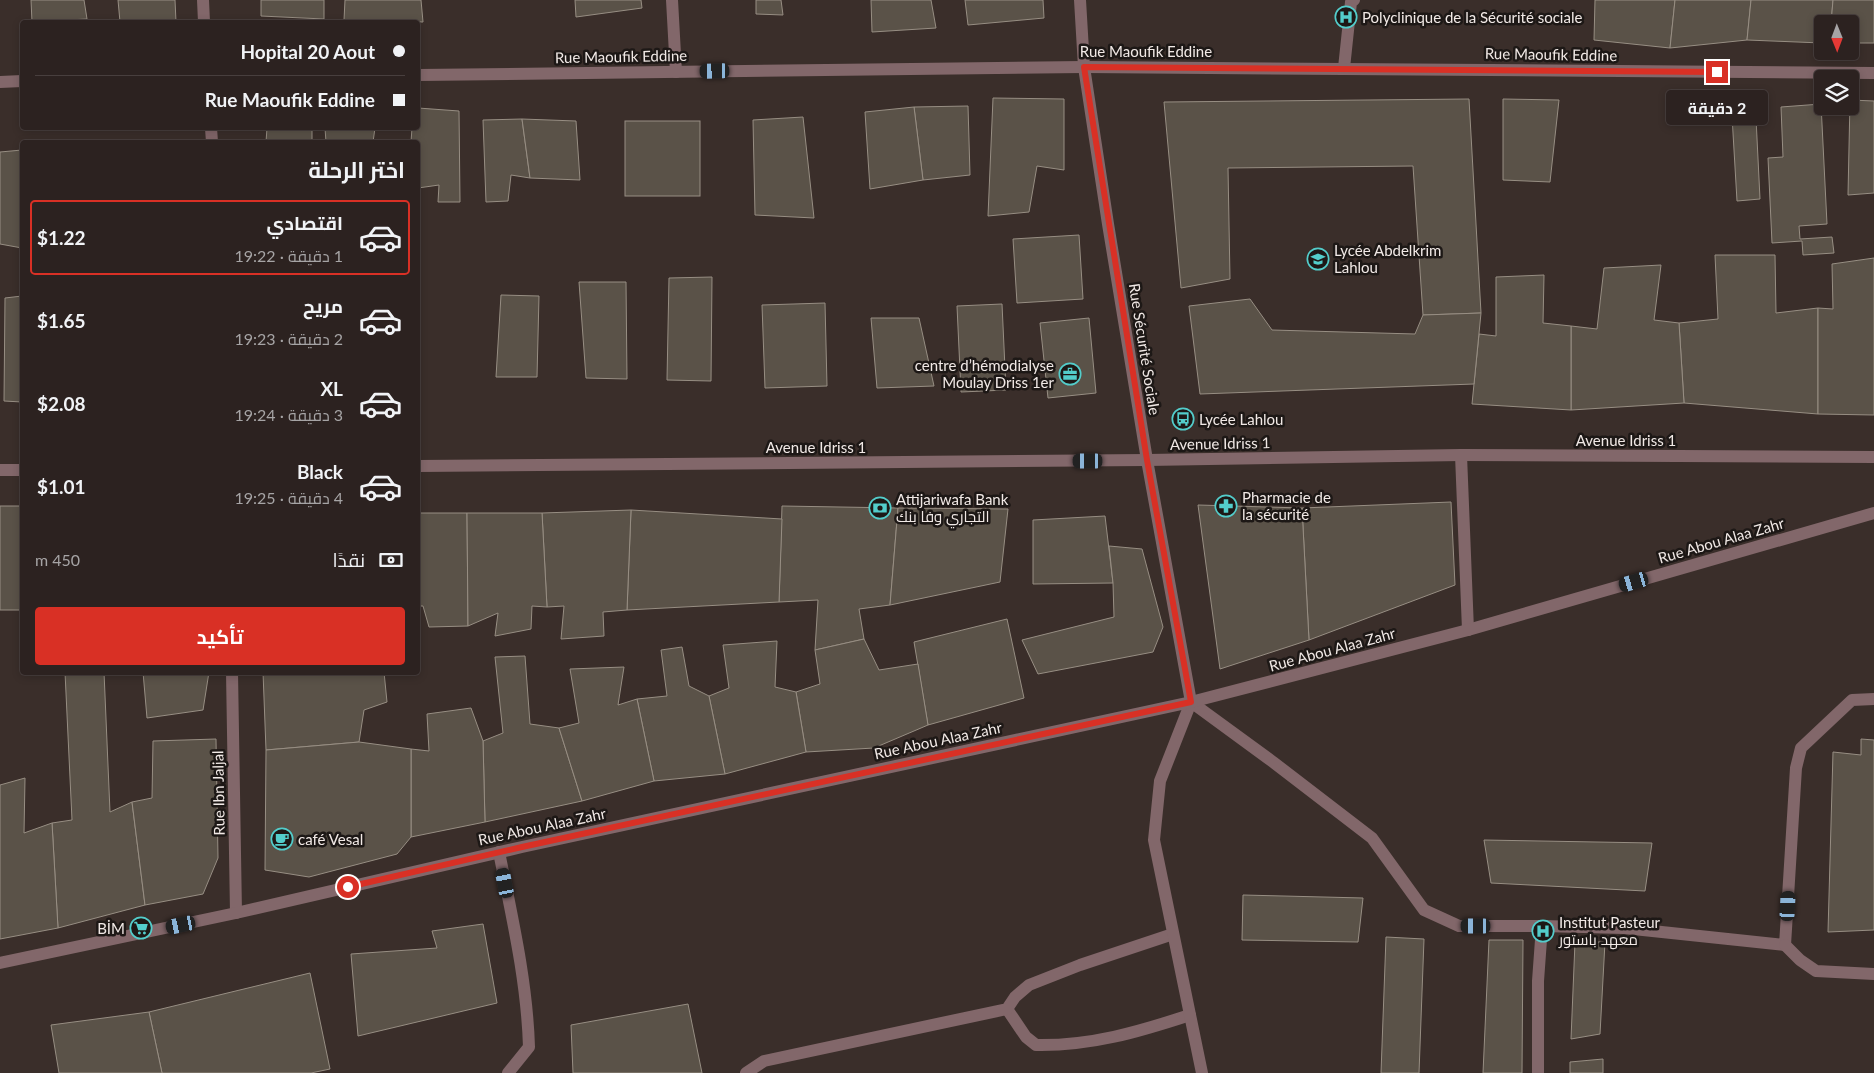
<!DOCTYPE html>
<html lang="ar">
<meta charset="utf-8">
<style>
body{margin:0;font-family:Lato,Cairo,sans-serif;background:#382f2d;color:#f1f3f6;direction:rtl;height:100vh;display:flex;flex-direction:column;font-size:19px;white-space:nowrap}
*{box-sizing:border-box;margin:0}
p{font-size:16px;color:#a6a4a5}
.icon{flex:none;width:28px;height:28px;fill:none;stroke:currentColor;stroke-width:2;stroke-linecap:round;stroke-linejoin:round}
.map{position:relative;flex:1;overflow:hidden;direction:ltr}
.details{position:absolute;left:20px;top:140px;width:400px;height:535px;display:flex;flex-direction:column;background:#2c2220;border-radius:5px;box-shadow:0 2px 8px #0003,0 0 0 1px #483f3e;direction:rtl}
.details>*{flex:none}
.top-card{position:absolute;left:20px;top:20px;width:400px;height:110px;border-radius:5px;box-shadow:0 2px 8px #0003,0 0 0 1px #483f3e;direction:rtl;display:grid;align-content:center;height:110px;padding:0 15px;background:#2c2220}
.needle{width:32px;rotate:179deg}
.controls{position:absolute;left:1814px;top:15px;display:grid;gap:10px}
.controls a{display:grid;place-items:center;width:45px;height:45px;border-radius:5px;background:#2c2220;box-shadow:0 2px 8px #0003,0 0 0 1px #483f3e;font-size:25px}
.end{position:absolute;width:22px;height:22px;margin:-11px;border:6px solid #d93025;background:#fff;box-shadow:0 0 0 2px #fff}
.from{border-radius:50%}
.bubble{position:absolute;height:35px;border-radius:5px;background:#2c2220;box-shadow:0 2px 8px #0003,0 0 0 1px #483f3e;font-size:16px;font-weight:700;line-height:35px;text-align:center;direction:rtl}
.car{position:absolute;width:15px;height:30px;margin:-15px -8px;border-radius:6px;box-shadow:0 0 4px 1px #0007;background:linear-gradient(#222 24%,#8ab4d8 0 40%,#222 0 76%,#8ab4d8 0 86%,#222 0)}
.top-card b{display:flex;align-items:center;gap:18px;height:48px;font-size:19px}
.top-card b+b{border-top:1px solid #483f3e}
.top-card i{width:12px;height:12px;background:#f1f3f6}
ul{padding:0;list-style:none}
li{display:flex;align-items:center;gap:15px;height:75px;margin:0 10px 8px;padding:0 5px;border:2px solid transparent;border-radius:5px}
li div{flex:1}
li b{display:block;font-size:19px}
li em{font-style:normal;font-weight:700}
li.selected{border-color:#d93025}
li>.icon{width:45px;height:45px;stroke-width:1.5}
h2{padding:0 15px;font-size:22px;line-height:60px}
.pay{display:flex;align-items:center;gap:12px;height:55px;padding:0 15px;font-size:19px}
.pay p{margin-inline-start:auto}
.action{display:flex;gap:10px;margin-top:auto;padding:10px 15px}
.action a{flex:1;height:58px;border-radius:5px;background:#d93025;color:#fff;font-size:20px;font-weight:700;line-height:58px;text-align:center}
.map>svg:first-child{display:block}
.building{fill:#5a5248;stroke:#978e83}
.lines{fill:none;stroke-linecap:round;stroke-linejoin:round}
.service{stroke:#82676a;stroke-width:12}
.minor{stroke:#82676a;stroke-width:12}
.tertiary{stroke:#82676a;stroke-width:12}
.route{stroke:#d93025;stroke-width:6}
.labels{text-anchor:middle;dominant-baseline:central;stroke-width:5;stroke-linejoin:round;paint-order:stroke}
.poi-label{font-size:15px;fill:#f1e9e6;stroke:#1d1816;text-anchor:start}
.street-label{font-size:15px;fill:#f1e9e6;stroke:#1d1816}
</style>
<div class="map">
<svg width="1874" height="1073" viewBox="0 0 1874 1073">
<rect width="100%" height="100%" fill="#3a2e2a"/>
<g class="building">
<polygon points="31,0 84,0 87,19 32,22"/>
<polygon points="118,0 175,0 176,22 120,22"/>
<polygon points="261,0 324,0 324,19 261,16"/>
<polygon points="345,0 421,0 423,22 344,20"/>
<polygon points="575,0 641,0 642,8 576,17"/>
<polygon points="756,0 781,0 783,15 756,14"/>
<polygon points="871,0 931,0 936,28 872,32"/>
<polygon points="965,0 1043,0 1044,18 968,25"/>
<polygon points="1595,0 1675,0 1670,48 1594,40"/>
<polygon points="1675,0 1751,0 1747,40 1670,48"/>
<polygon points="1751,0 1833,0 1831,24 1822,24 1822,43 1747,40"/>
<polygon points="1833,0 1874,0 1874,43 1850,43 1850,24 1831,24"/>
<polygon points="993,98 1064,99 1064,170 1037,166 1029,212 988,216"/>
<polygon points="1755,98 1760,199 1737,201 1731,99"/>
<polygon points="1469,99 1481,313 1423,315 1413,166 1228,168 1230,279 1181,288 1164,102"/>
<polygon points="1503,99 1559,100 1550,182 1503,180"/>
<polygon points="1850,100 1874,101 1874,193 1848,195"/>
<polygon points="1821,104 1827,224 1799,226 1800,239 1832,237 1834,253 1803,255 1802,241 1772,243 1768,158 1783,157 1781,107"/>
<polygon points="968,106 970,175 923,180 914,107"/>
<polygon points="914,107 923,180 870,189 865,112"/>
<polygon points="418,108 459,111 460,202 438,202 439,185 418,188 418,142 411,142 412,128 418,128"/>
<polygon points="803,117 814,218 755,215 753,120"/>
<polygon points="522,119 530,178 511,175 508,201 486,202 483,120"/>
<polygon points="522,119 576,121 580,180 530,178"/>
<rect x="625" y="121" width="75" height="75"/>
<polygon points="267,128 312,128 312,142 266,142"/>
<polygon points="325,128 375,128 373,142 326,142"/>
<polygon points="22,150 22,248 0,244 0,152"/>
<polygon points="1079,235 1083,299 1017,303 1013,239"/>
<polygon points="1715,255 1775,255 1776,313 1818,308 1818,414 1684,403 1679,323 1718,319"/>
<polygon points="1874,258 1874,415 1818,414 1818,308 1833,309 1832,264"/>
<polygon points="1661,265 1654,320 1679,323 1684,403 1571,410 1571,326 1597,329 1604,268"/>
<polygon points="1544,275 1543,323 1571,326 1571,410 1472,404 1479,334 1496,336 1496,277"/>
<polygon points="712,277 711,381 667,380 669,278"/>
<polygon points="579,282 626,282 627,379 586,378"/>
<polygon points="501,295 539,296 537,377 496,377"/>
<polygon points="22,296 22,402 4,401 5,298"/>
<polygon points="1250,299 1272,330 1415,334 1423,315 1481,313 1474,384 1200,394 1189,306"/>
<polygon points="825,303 827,386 765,388 762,305"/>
<polygon points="1002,304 1006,390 961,392 957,306"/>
<polygon points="871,318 919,318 934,386 877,388"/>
<polygon points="1089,318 1096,393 1048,398 1040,323"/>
<polygon points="1451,502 1455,585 1309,640 1302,508"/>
<polygon points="1198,505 1302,508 1309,640 1220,669"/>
<rect x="0" y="506" width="22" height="104"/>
<polygon points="782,506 898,508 890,605 859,609 864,639 815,650 818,600 779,602"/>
<polygon points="898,508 1008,509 1000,582 890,605"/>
<polygon points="631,510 782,519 779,602 627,610"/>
<polygon points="631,510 627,610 603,612 604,636 561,639 564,606 547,607 542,513"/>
<polygon points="418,513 467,513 468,626 429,627 423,606 418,606"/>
<polygon points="467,513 542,513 547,607 532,606 531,629 495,636 498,613 468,626"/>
<polygon points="1105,516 1113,583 1033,584 1033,520"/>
<polygon points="1109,546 1142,549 1163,627 1153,652 1038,674 1022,640 1114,617 1113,583"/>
<polygon points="1007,619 1024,698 928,725 914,642"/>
<polygon points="864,639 879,670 918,664 928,725 874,748 806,752 796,692 820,684 815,650"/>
<polygon points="777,641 775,687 796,692 806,752 725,774 709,696 729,688 723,645"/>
<polygon points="682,647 689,686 709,696 725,774 654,781 637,699 667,696 661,650"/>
<polygon points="525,656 530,724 559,728 582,801 485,822 483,741 503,733 495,657"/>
<polygon points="624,667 618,705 637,699 654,781 582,801 559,728 579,723 570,669"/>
<polygon points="65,672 104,672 110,812 132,802 145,905 58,928 52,823 72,820"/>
<polygon points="143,672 209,672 203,710 147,718"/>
<polygon points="263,672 384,672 387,702 364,710 359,742 266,750"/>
<polygon points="471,708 483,741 485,822 411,837 411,749 429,751 427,714"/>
<polygon points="216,739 218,858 203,894 145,905 132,802 152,798 153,741"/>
<polygon points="1861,739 1874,740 1874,930 1828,932 1833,752 1861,755"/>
<polygon points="359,742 411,749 411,837 397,854 309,877 265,870 266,750"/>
<polygon points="25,778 24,833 52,823 58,928 0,939 0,785"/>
<polygon points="1484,840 1652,843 1645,891 1491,883"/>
<polygon points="1243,895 1363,898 1358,942 1242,940"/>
<polygon points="483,924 497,1003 358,1036 351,954 437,948 432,931"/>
<polygon points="1386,937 1424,939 1419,1073 1381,1073"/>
<polygon points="1489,940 1523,940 1522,1073 1483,1073"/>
<polygon points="1575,942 1605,942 1600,1034 1571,1039"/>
<polygon points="310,973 330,1069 311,1073 162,1073 149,1012"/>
<polygon points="688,1004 702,1073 573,1073 571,1025"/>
<polygon points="149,1012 162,1073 59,1073 51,1025"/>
<polygon points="1603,1059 1603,1073 1570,1073 1570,1062"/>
</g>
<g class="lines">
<g class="service">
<polyline points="1344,68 1351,2 1354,0"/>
<path d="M499 852C512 917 527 981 529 1047L508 1073"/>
<polyline points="1542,926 1624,928 1785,945 1796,768 1801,748 1852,700 1874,699"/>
<polyline points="1785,945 1800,960 1816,971 1874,974"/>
<path d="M1007 1009 1026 1037 1036 1045C1091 1046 1138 1032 1190 1015"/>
<polyline points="746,1073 764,1061 1007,1009 1015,997 1029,985 1080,965 1173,934"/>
<polyline points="1202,1073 1154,840 1160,781 1191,702 1273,762 1372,838 1424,910 1459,926 1542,926 1538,981 1538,1073"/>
</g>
<g class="minor">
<polyline points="203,0 204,22"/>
<polyline points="672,0 676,72"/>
<polyline points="1080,0 1084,67 1108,224 1147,460 1191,702"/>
<polyline points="418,75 1084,67 1874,73"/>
<polyline points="0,82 22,81"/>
<polyline points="211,128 212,142"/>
<polyline points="1461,455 1468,630"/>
<polyline points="232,672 236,913"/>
<polyline points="0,963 236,913 522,847 1191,702 1468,630 1874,513"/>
</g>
<g class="tertiary">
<polyline points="418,466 1147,460 1461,455 1874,457"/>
<polyline points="0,470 22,470"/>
</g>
</g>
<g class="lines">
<polyline class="route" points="348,887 522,847 1191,702 1147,460 1084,67 1717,72"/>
</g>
<defs>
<g id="hospital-ring" transform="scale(1.125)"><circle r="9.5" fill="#1d1816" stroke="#53cdcb" stroke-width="1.5"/><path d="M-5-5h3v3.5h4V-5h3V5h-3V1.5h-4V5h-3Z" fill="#53cdcb"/></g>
<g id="school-ring" transform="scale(1.125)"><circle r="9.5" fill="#1d1816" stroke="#53cdcb" stroke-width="1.5"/><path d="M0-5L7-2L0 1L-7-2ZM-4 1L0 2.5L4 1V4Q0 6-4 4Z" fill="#53cdcb"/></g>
<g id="office-ring" transform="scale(1.125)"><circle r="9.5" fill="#1d1816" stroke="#53cdcb" stroke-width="1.5"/><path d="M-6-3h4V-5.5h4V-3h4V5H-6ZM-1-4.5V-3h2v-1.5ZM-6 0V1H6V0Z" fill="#53cdcb"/></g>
<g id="bus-ring" transform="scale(1.125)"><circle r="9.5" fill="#1d1816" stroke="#53cdcb" stroke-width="1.5"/><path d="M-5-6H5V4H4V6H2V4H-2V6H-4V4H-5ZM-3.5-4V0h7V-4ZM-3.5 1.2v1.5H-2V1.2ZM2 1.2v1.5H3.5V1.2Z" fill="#53cdcb"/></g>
<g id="pharmacy-ring" transform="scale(1.125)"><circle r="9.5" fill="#1d1816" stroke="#53cdcb" stroke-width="1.5"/><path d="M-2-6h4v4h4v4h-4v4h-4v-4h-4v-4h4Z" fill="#53cdcb"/></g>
<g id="bank-ring" transform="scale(1.125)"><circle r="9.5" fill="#1d1816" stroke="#53cdcb" stroke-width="1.5"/><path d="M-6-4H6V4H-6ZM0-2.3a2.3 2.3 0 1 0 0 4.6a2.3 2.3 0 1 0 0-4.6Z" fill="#53cdcb"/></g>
<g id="cafe-ring" transform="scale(1.125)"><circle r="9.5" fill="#1d1816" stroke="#53cdcb" stroke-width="1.5"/><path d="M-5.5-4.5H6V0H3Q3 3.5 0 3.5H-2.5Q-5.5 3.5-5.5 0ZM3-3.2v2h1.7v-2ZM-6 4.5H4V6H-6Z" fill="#53cdcb"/></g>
<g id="supermarket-ring" transform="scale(1.125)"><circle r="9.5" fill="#1d1816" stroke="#53cdcb" stroke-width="1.5"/><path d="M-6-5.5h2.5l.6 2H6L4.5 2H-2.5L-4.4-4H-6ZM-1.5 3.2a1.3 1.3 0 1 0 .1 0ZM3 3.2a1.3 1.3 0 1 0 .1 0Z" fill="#53cdcb"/></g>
</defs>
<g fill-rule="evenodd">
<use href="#hospital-ring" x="1346" y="17"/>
<use href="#school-ring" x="1318" y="259"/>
<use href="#office-ring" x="1070" y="374"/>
<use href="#bus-ring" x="1183" y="419"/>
<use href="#pharmacy-ring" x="1226" y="506"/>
<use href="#bank-ring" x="880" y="508"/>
<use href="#cafe-ring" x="282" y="839"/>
<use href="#supermarket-ring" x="141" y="928"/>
<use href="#hospital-ring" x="1543" y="931"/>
</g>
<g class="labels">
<g class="poi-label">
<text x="1362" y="17">Polyclinique de la Sécurité sociale</text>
<text x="1334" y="250">Lycée Abdelkrim<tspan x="1334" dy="17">Lahlou</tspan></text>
<text x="1054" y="365" text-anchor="end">centre d’hémodialyse<tspan x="1054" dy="17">Moulay Driss 1er</tspan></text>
<text x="1199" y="419">Lycée Lahlou</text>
<text x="1242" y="497">Pharmacie de<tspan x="1242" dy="17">la sécurité</tspan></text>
<text x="896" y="499">Attijariwafa Bank<tspan x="896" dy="17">التجاري وفا بنك</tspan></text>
<text x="298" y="839">café Vesal</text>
<text x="1559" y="922">Institut Pasteur<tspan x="1559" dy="17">معهد باستور</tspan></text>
<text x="125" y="928" text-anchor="end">BİM</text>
</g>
<g class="street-label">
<text x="1146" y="51">Rue Maoufik Eddine</text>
<text transform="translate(1551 54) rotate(1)">Rue Maoufik Eddine</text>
<text transform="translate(621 56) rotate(-1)">Rue Maoufik Eddine</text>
<text transform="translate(1145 349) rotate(81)">Rue Sécurité Sociale</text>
<text x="1626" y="440">Avenue Idriss 1</text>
<text transform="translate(1220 443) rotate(-1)">Avenue Idriss 1</text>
<text x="816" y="447">Avenue Idriss 1</text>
<text transform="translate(1721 540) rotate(-16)">Rue Abou Alaa Zahr</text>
<text transform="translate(1332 649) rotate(-15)">Rue Abou Alaa Zahr</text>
<text transform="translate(938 740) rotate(-12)">Rue Abou Alaa Zahr</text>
<text transform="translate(218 793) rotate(-91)">Rue Ibn Jaljal</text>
<text transform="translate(542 826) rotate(-12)">Rue Abou Alaa Zahr</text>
</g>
</g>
</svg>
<div class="controls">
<a><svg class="needle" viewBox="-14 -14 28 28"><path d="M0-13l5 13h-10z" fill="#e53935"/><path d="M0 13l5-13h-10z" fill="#a6a4a5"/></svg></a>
<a><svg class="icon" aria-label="layers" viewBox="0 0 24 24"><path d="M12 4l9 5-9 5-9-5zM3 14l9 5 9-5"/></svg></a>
</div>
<i class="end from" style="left:348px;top:887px"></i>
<i class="end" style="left:1717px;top:72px"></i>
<div class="bubble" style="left:1666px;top:90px;width:102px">2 دقيقة</div>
<i class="car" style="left:715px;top:71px;rotate:269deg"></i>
<i class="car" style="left:1088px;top:461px;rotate:270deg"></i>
<i class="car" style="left:1634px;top:582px;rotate:254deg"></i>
<i class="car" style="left:505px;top:883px;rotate:349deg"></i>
<i class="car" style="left:1788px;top:906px;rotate:3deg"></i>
<i class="car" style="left:181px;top:925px;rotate:258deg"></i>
<i class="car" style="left:1476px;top:926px;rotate:270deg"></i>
<div class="top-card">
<b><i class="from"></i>Hopital 20 Aout</b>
<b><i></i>Rue Maoufik Eddine</b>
</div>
<section class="details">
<h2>اختر الرحلة</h2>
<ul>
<li class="selected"><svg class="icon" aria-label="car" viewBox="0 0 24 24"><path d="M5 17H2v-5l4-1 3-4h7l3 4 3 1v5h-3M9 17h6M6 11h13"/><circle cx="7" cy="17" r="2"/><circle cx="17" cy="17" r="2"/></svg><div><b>اقتصادي</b><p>1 دقيقة · 19:22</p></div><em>$1.22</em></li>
<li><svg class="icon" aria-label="car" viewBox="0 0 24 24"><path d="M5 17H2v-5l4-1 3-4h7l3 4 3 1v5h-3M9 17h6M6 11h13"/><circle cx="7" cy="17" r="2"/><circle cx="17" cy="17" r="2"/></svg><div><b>مريح</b><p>2 دقيقة · 19:23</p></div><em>$1.65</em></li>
<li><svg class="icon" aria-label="car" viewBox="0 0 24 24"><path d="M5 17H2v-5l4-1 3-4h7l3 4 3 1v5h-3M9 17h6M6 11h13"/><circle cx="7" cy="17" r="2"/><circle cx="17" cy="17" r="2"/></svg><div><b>XL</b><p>3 دقيقة · 19:24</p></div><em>$2.08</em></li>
<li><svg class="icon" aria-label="car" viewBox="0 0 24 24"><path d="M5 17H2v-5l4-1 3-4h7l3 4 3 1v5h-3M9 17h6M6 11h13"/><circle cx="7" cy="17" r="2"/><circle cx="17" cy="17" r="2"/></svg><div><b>Black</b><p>4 دقيقة · 19:25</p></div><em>$1.01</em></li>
</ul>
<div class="pay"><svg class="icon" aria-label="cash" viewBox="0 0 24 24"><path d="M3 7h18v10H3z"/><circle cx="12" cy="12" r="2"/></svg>نقدًا<p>450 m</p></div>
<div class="action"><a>تأكيد</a></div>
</section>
</div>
